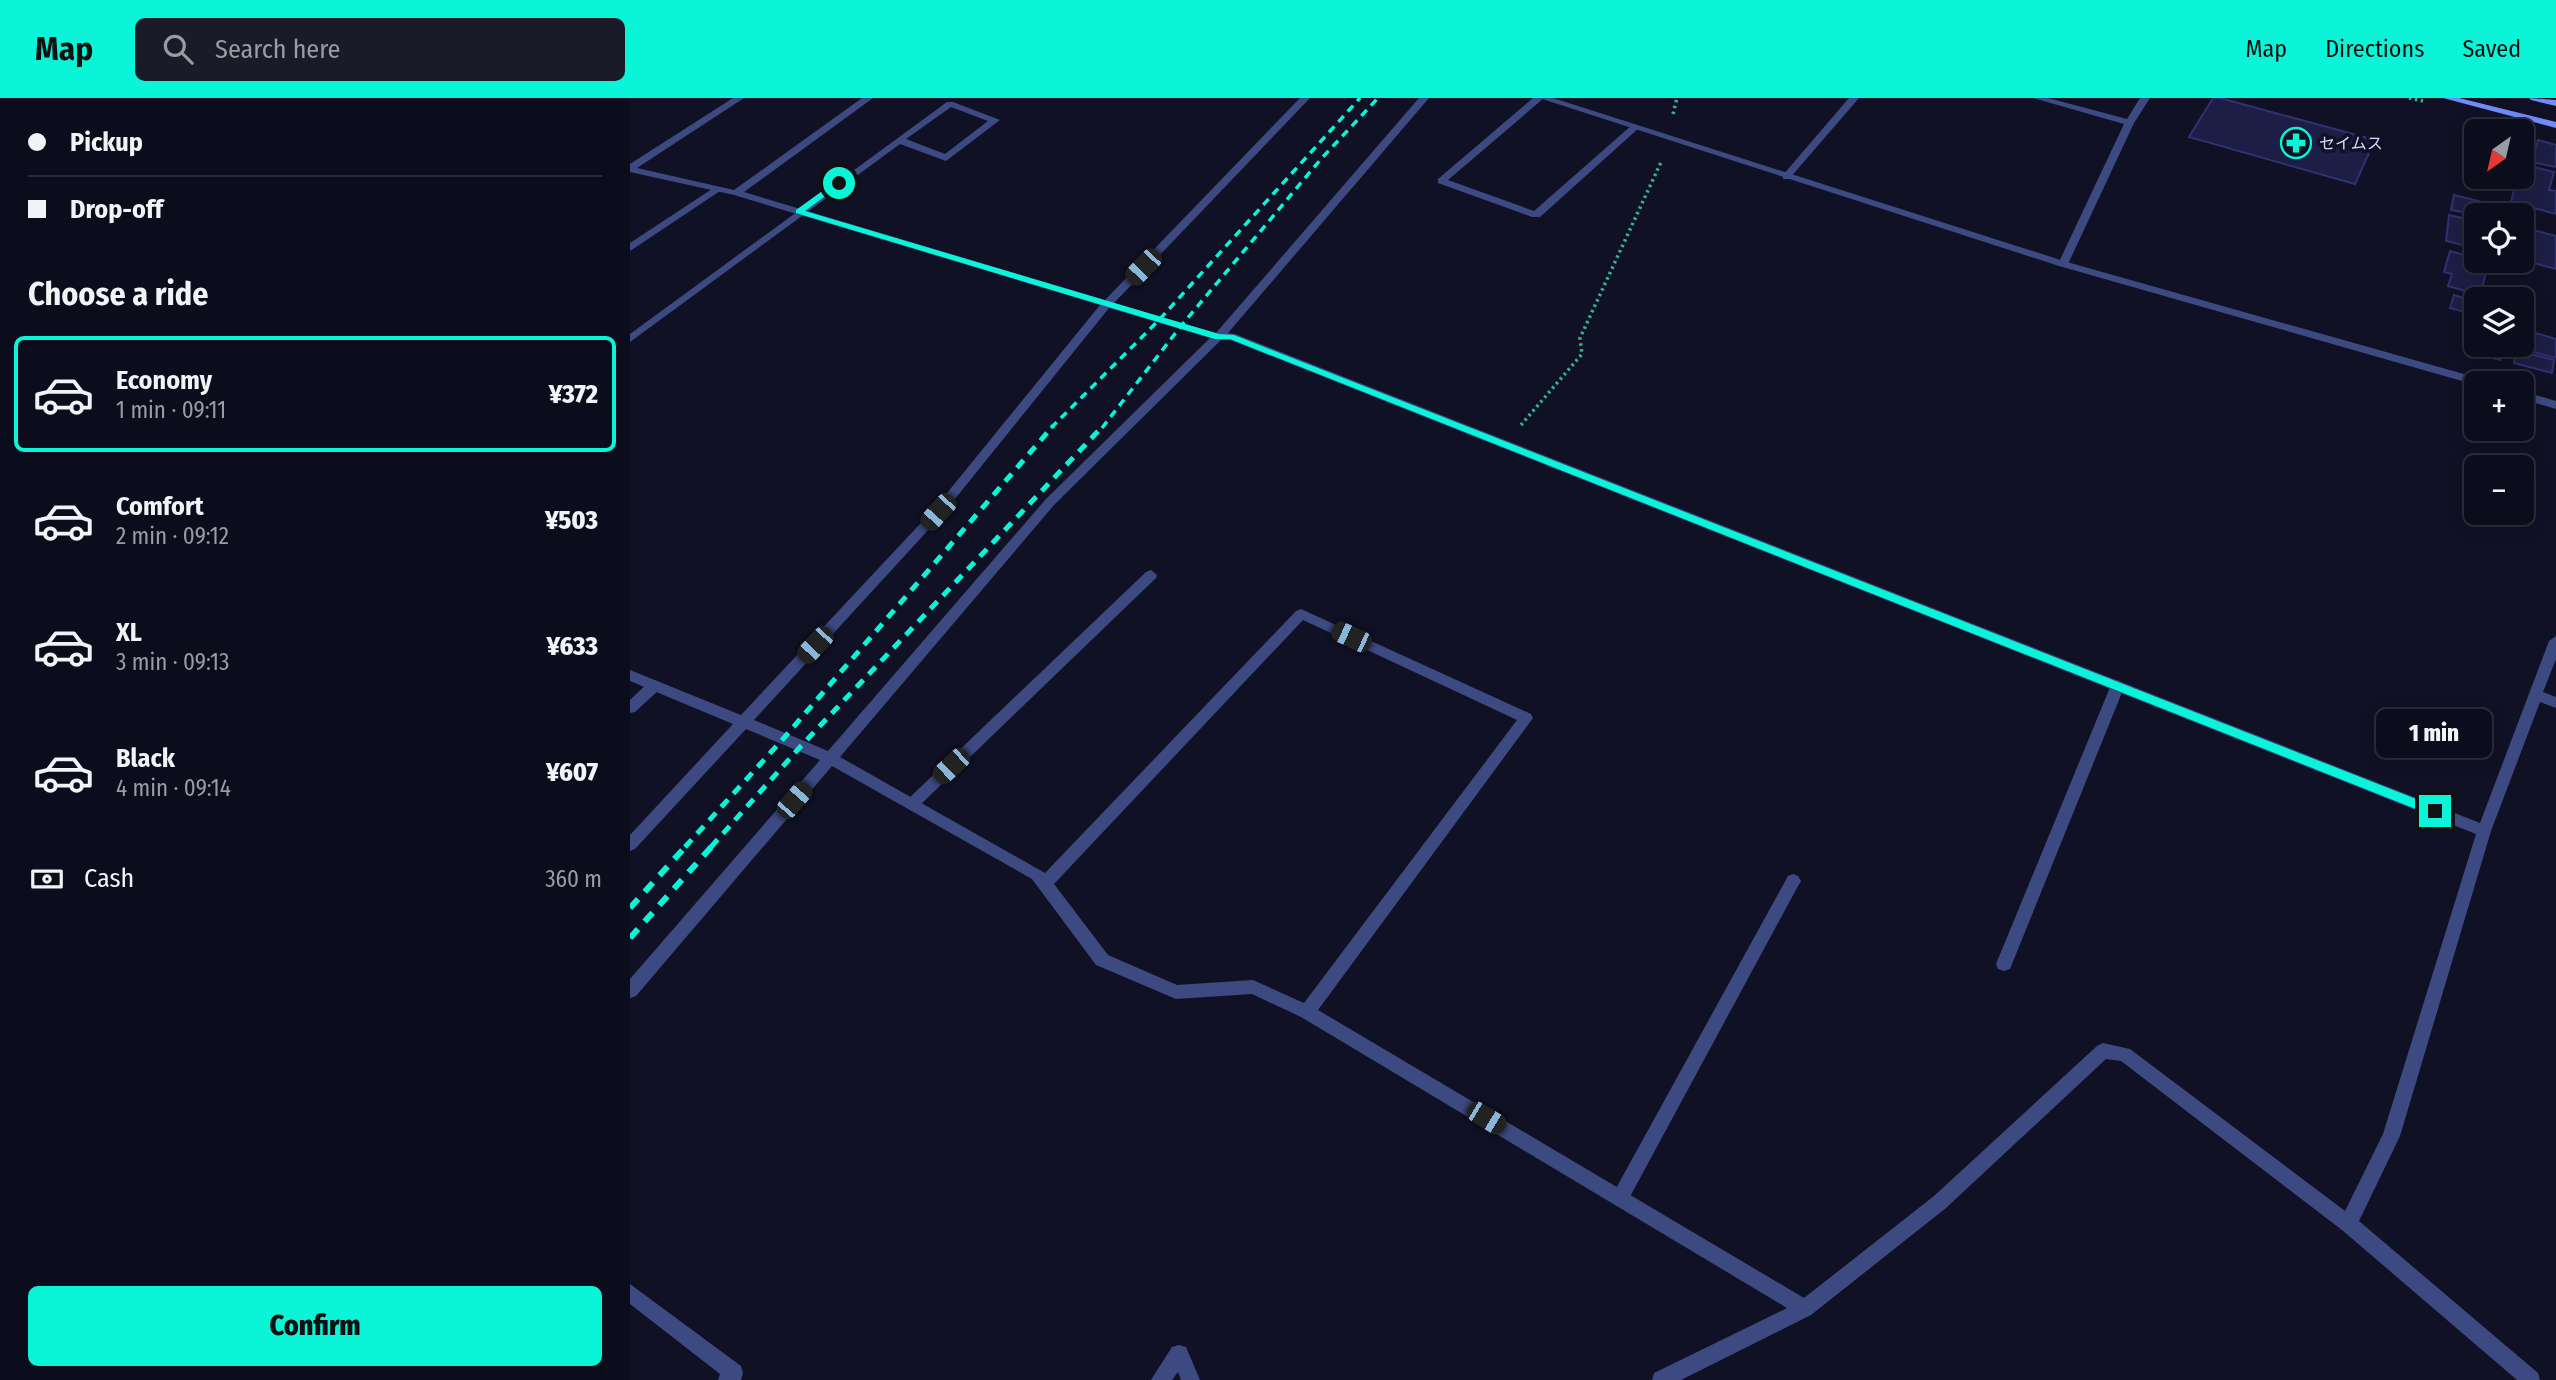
<!DOCTYPE html>
<meta charset="utf-8">
<style>
body{margin:0;font-family:"Fira Sans Condensed","Noto Sans JP",sans-serif;background:#1a1b29;color:#f1f3f6;height:100vh;display:flex;flex-direction:column;font-size:26px;white-space:nowrap}
*{box-sizing:border-box;margin:0}
p{font-size:23px;color:#9a9ca3}
.icon{flex:none;width:38px;height:38px;fill:none;stroke:currentColor;stroke-width:2;stroke-linecap:round;stroke-linejoin:round}
.map{position:relative;flex:1;overflow:hidden}
.sheet{display:flex;flex-direction:column;background:#0c0d1c;width:630px}
.sheet>*{flex:none}
.hud{display:grid;align-content:center;height:154px;padding:0 28px;background:#0c0d1c}
.needle{width:46px;rotate:214deg}
.controls{position:absolute;left:1834px;top:21px;display:grid;gap:14px}
.controls a{display:grid;place-items:center;width:70px;height:70px;border-radius:10px;background:#0c0d1c;box-shadow:0 4px 18px #0003,0 0 0 2px #2c2d3b;font-size:35px}
.end{position:absolute;width:32px;height:32px;margin:-16px;border:9px solid #0af5d8;background:#111;box-shadow:0 0 0 4px #111}
.from{border-radius:50%}
.bubble{position:absolute;height:49px;border-radius:10px;background:#0c0d1c;box-shadow:0 4px 18px #0003,0 0 0 2px #2c2d3b;font-size:23px;font-weight:800;line-height:49px;text-align:center}
.car{position:absolute;width:21px;height:42px;margin:-21px -10px;border-radius:9px;box-shadow:0 0 5px 2px #0007;background:linear-gradient(#222 24%,#8ab4d8 0 40%,#222 0 76%,#8ab4d8 0 86%,#222 0)}
.hud b{display:flex;align-items:center;gap:24px;height:66px;font-size:26px}
.hud b+b{border-top:2px solid #2c2d3b}
.hud i{width:18px;height:18px;background:#f1f3f6}
ul{padding:0;list-style:none}
li{display:flex;align-items:center;gap:21px;height:116px;margin:0 14px 10px;padding:0 14px;border:4px solid transparent;border-radius:10px}
li div{flex:1}
li b{display:block;font-size:26px}
li em{font-style:normal;font-weight:800}
li.on{border-color:#0af5d8}
li>.icon{width:63px;height:63px;stroke-width:1.5}
h2{padding:0 28px;font-size:32px;line-height:84px}
.pay{display:flex;align-items:center;gap:18px;height:77px;padding:0 28px;font-size:26px}
.pay p{margin-inline-start:auto}
.button{display:flex;gap:14px;margin-top:auto;padding:14px 28px}
.button a{flex:1;height:80px;border-radius:10px;background:#0af5d8;color:#111;font-size:28px;font-weight:800;line-height:80px;text-align:center}
header{display:flex;align-items:center;gap:42px;box-sizing:border-box;height:98px;padding:0 35px;background:#0af5d8;color:#111}
header strong{font-size:33px}
nav{display:flex;gap:38px;margin-inline-start:auto;font-size:24px}
.search{width:490px;height:63px;background:#1a1b29;display:flex;align-items:center;gap:18px;box-sizing:border-box;padding:0 24px;border-radius:10px;color:#9a9ca3;font-size:26px}
main{display:flex;flex:1;min-height:0}
.map>svg:first-child{display:block}
.building{fill:#1d1e45;stroke:#303170;stroke-width:2}
.lines{fill:none;stroke-linecap:round;stroke-linejoin:round}
.path{stroke:#34b28f;stroke-width:3.5;stroke-dasharray:2.5 3.5;stroke-linecap:butt}
.lane{fill:#3d4a82;fill-rule:evenodd}
.street{fill:#3d4a82;fill-rule:evenodd}
.secondary{fill:#718cf9;fill-rule:evenodd}
.rail-far2{stroke:#0af5d8;stroke-width:3.5;stroke-dasharray:8 6;stroke-linecap:butt}
.rail-far1{stroke:#0af5d8;stroke-width:5;stroke-dasharray:10 8;stroke-linecap:butt}
.rail{stroke:#0af5d8;stroke-width:6;stroke-dasharray:12 10;stroke-linecap:butt}
.route{fill:#0af5d8}
.labels{text-anchor:middle;dominant-baseline:central;stroke-width:7;stroke-linejoin:round;paint-order:stroke}
.far-poi-label{font-size:16px;fill:#d6dafd;stroke:#101125;text-anchor:start}
</style>
<header>
<strong>Map</strong>
<div class="search"><svg class="icon" aria-label="search" viewBox="0 0 24 24"><circle cx="10" cy="10" r="6"/><path d="M15 15l6 6"/></svg>Search here</div>
<nav><a>Map</a><a>Directions</a><a>Saved</a></nav>
</header>
<main>
<section class="sheet">
<div class="hud">
<b><i class="from"></i>Pickup</b>
<b><i></i>Drop-off</b>
</div>
<h2>Choose a ride</h2>
<ul>
<li class="on"><svg class="icon" aria-label="car" viewBox="0 0 24 24"><path d="M5 17H2v-5l4-1 3-4h7l3 4 3 1v5h-3M9 17h6M6 11h13"/><circle cx="7" cy="17" r="2"/><circle cx="17" cy="17" r="2"/></svg><div><b>Economy</b><p>1 min · 09:11</p></div><em>¥372</em></li>
<li><svg class="icon" aria-label="car" viewBox="0 0 24 24"><path d="M5 17H2v-5l4-1 3-4h7l3 4 3 1v5h-3M9 17h6M6 11h13"/><circle cx="7" cy="17" r="2"/><circle cx="17" cy="17" r="2"/></svg><div><b>Comfort</b><p>2 min · 09:12</p></div><em>¥503</em></li>
<li><svg class="icon" aria-label="car" viewBox="0 0 24 24"><path d="M5 17H2v-5l4-1 3-4h7l3 4 3 1v5h-3M9 17h6M6 11h13"/><circle cx="7" cy="17" r="2"/><circle cx="17" cy="17" r="2"/></svg><div><b>XL</b><p>3 min · 09:13</p></div><em>¥633</em></li>
<li><svg class="icon" aria-label="car" viewBox="0 0 24 24"><path d="M5 17H2v-5l4-1 3-4h7l3 4 3 1v5h-3M9 17h6M6 11h13"/><circle cx="7" cy="17" r="2"/><circle cx="17" cy="17" r="2"/></svg><div><b>Black</b><p>4 min · 09:14</p></div><em>¥607</em></li>
</ul>
<div class="pay"><svg class="icon" aria-label="cash" viewBox="0 0 24 24"><path d="M3 7h18v10H3z"/><circle cx="12" cy="12" r="2"/></svg>Cash<p>360 m</p></div>
<div class="button"><a>Confirm</a></div>
</section>
<div class="map">
<svg width="1926" height="1282" viewBox="0 0 1926 1282">
<rect width="100%" height="100%" fill="#101125"/>
<g class="building">
<polygon points="1583,0 1590,0 1745,42 1725,86 1559,39"/>
<polygon points="1892,38 1903,40 1898,61 1892,60"/>
<polygon points="1908,42 1926,47 1926,69 1902,64"/>
<polygon points="1892,66 1924,74 1919,92 1926,93 1926,116 1881,104 1885,88 1881,87 1883,79 1892,79"/>
<polygon points="1824,97 1852,104 1849,117 1821,112"/>
<polygon points="1819,117 1846,123 1846,150 1816,143"/>
<polygon points="1892,129 1926,138 1926,171 1892,162"/>
<polygon points="1820,153 1859,164 1850,197 1818,188 1822,176 1814,174"/>
<polygon points="1858,189 1885,196 1884,201 1854,201"/>
<polygon points="1824,197 1839,202 1835,214 1820,210"/>
<polygon points="1892,231 1926,241 1926,260 1885,249 1892,247"/>
<polygon points="1847,247 1873,247 1870,262 1846,255"/>
<polygon points="1886,252 1924,262 1922,275 1884,265"/>
</g>
<g class="lines">
<g class="path">
<polyline points="1779,0 1793,3"/>
<polyline points="1043,16 1047,0"/>
<polyline points="891,327 952,256 950,240 1032,62"/>
</g>
<g class="lane">
<polygon points="903,0 914,0 818,82 904,113 1002,27 1010,29 910,119 902,119 808,85 808,81"/>
<polygon points="1219,0 1229,0 1159,81 1153,81 1153,77"/>
<polygon points="1403,0 1418,0 1497,21 1510,0 1520,0 1504,25 1438,166 1433,169 1428,166 1494,26"/>
<path d="M317 4H323L370 22 316 63 270 46 0 244V236ZM321 9 358 23 315 56 276 41Z"/>
<polygon points="85,89 93,91 0,153 0,145"/>
<polygon points="521,472 527,477 526,480 287,710 282,712 277,710 275,706 277,702 516,474"/>
<polygon points="25,582 32,587 30,591 5,614 0,615 0,602 20,583"/>
<polygon points="1488,582 1495,587 1382,866 1380,871 1374,873 1368,871 1366,866 1481,587"/>
<polygon points="1163,776 1168,778 1171,783 1168,788 996,1106 990,1109 984,1106 981,1100 984,1094 1158,778"/>
<polygon points="0,1186 111,1268 113,1275 111,1282 88,1282 90,1276 0,1206"/>
<polygon points="549,1247 556,1249 570,1282 551,1282 548,1274 542,1282 521,1282 542,1249"/>
</g>
<g class="street">
<path d="M103 0H114L7 70 104 92 232 0H243L114 94 475 202 670 0H680L484 205 586 235 789 0H799L598 235 605 236 1850 725 1919 543 1926 538V561L1913 594 1926 599V610L1910 604 1861 733 1770 1038 1729 1123 1908 1275 1910 1282H1887L1712 1132 1491 963 1476 961 1316 1110 1181 1217 1051 1282H1022L1024 1275 1157 1210 671 919 622 896 546 901 466 867 402 781 202 668 6 898 0 900V881L190 662 116 631 5 751 0 753V737L103 626 0 583V572L111 617 304 411 470 207 104 97 0 74V66ZM479 210 580 240 416 401 198 653 124 622 312 417ZM591 242H600L1846 736 1753 1036 1715 1113 1500 951 1473 945 1467 948 1304 1098 1174 1200 688 912 903 620 901 616 671 511 666 513 415 775 210 659 424 407ZM673 522 887 622 674 905 623 882 547 887 478 857 424 786Z"/>
<polygon points="909,0 923,0 1437,164 1855,282 1857,285 1846,285 1846,287 1429,168"/>
<polygon points="1892,293 1926,303 1926,311 1892,301"/>
</g>
<g class="secondary">
<polygon points="1813,0 1829,0 1926,24 1926,30"/>
<polygon points="1899,0 1926,2 1926,8 1901,2"/>
</g>
<g class="rail-far2">
<polyline points="421,330 530,221 730,0"/>
<polyline points="472,330 551,228 691,61 748,0"/>
</g>
<g class="rail-far1">
<polyline points="55,749 153,641 423,328"/>
<polyline points="81,749 171,648 473,328"/>
</g>
<g class="rail">
<polyline points="0,810 57,747"/>
<polyline points="0,840 83,747"/>
</g>
</g>
<polygon class="route" points="206,83 213,85 175,113 589,236 604,237 1809,710 1811,713 1805,718 1801,717 600,241 585,241 166,115 166,112"/>
<defs>
<g id="pharmacy-ring" transform="scale(1.575)"><circle r="9.5" fill="#101125" stroke="#0af5d8" stroke-width="1.5"/><path d="M-2-6h4v4h4v4h-4v4h-4v-4h-4v-4h4Z" fill="#0af5d8"/></g>
</defs>
<g fill-rule="evenodd">
<use href="#pharmacy-ring" x="1666" y="45"/>
</g>
<g class="labels">
<g class="far-poi-label">
<text x="1689" y="45">セイムス</text>
</g>
</g>
</svg>
<div class="controls">
<a><svg class="needle" viewBox="-14 -14 28 28"><path d="M0-13l5 13h-10z" fill="#e53935"/><path d="M0 13l5-13h-10z" fill="#9a9ca3"/></svg></a>
<a><svg class="icon" aria-label="locate" viewBox="0 0 24 24"><circle cx="12" cy="12" r="6"/><path d="M12 2v4M12 18v4M2 12h4M18 12h4"/></svg></a>
<a><svg class="icon" aria-label="layers" viewBox="0 0 24 24"><path d="M12 4l9 5-9 5-9-5zM3 14l9 5 9-5"/></svg></a>
<a>+</a>
<a>−</a>
</div>
<i class="end from" style="left:209px;top:85px"></i>
<i class="end" style="left:1805px;top:713px"></i>
<div class="bubble" style="left:1746px;top:611px;width:116px">1 min</div>
<i class="car" style="left:513px;top:169px;rotate:224deg"></i>
<i class="car" style="left:308px;top:414px;rotate:222deg"></i>
<i class="car" style="left:721px;top:539px;rotate:295deg"></i>
<i class="car" style="left:185px;top:547px;rotate:223deg"></i>
<i class="car" style="left:321px;top:668px;rotate:227deg"></i>
<i class="car" style="left:164px;top:702px;rotate:41deg"></i>
<i class="car" style="left:856px;top:1020px;rotate:121deg"></i>
</div>
</main>
